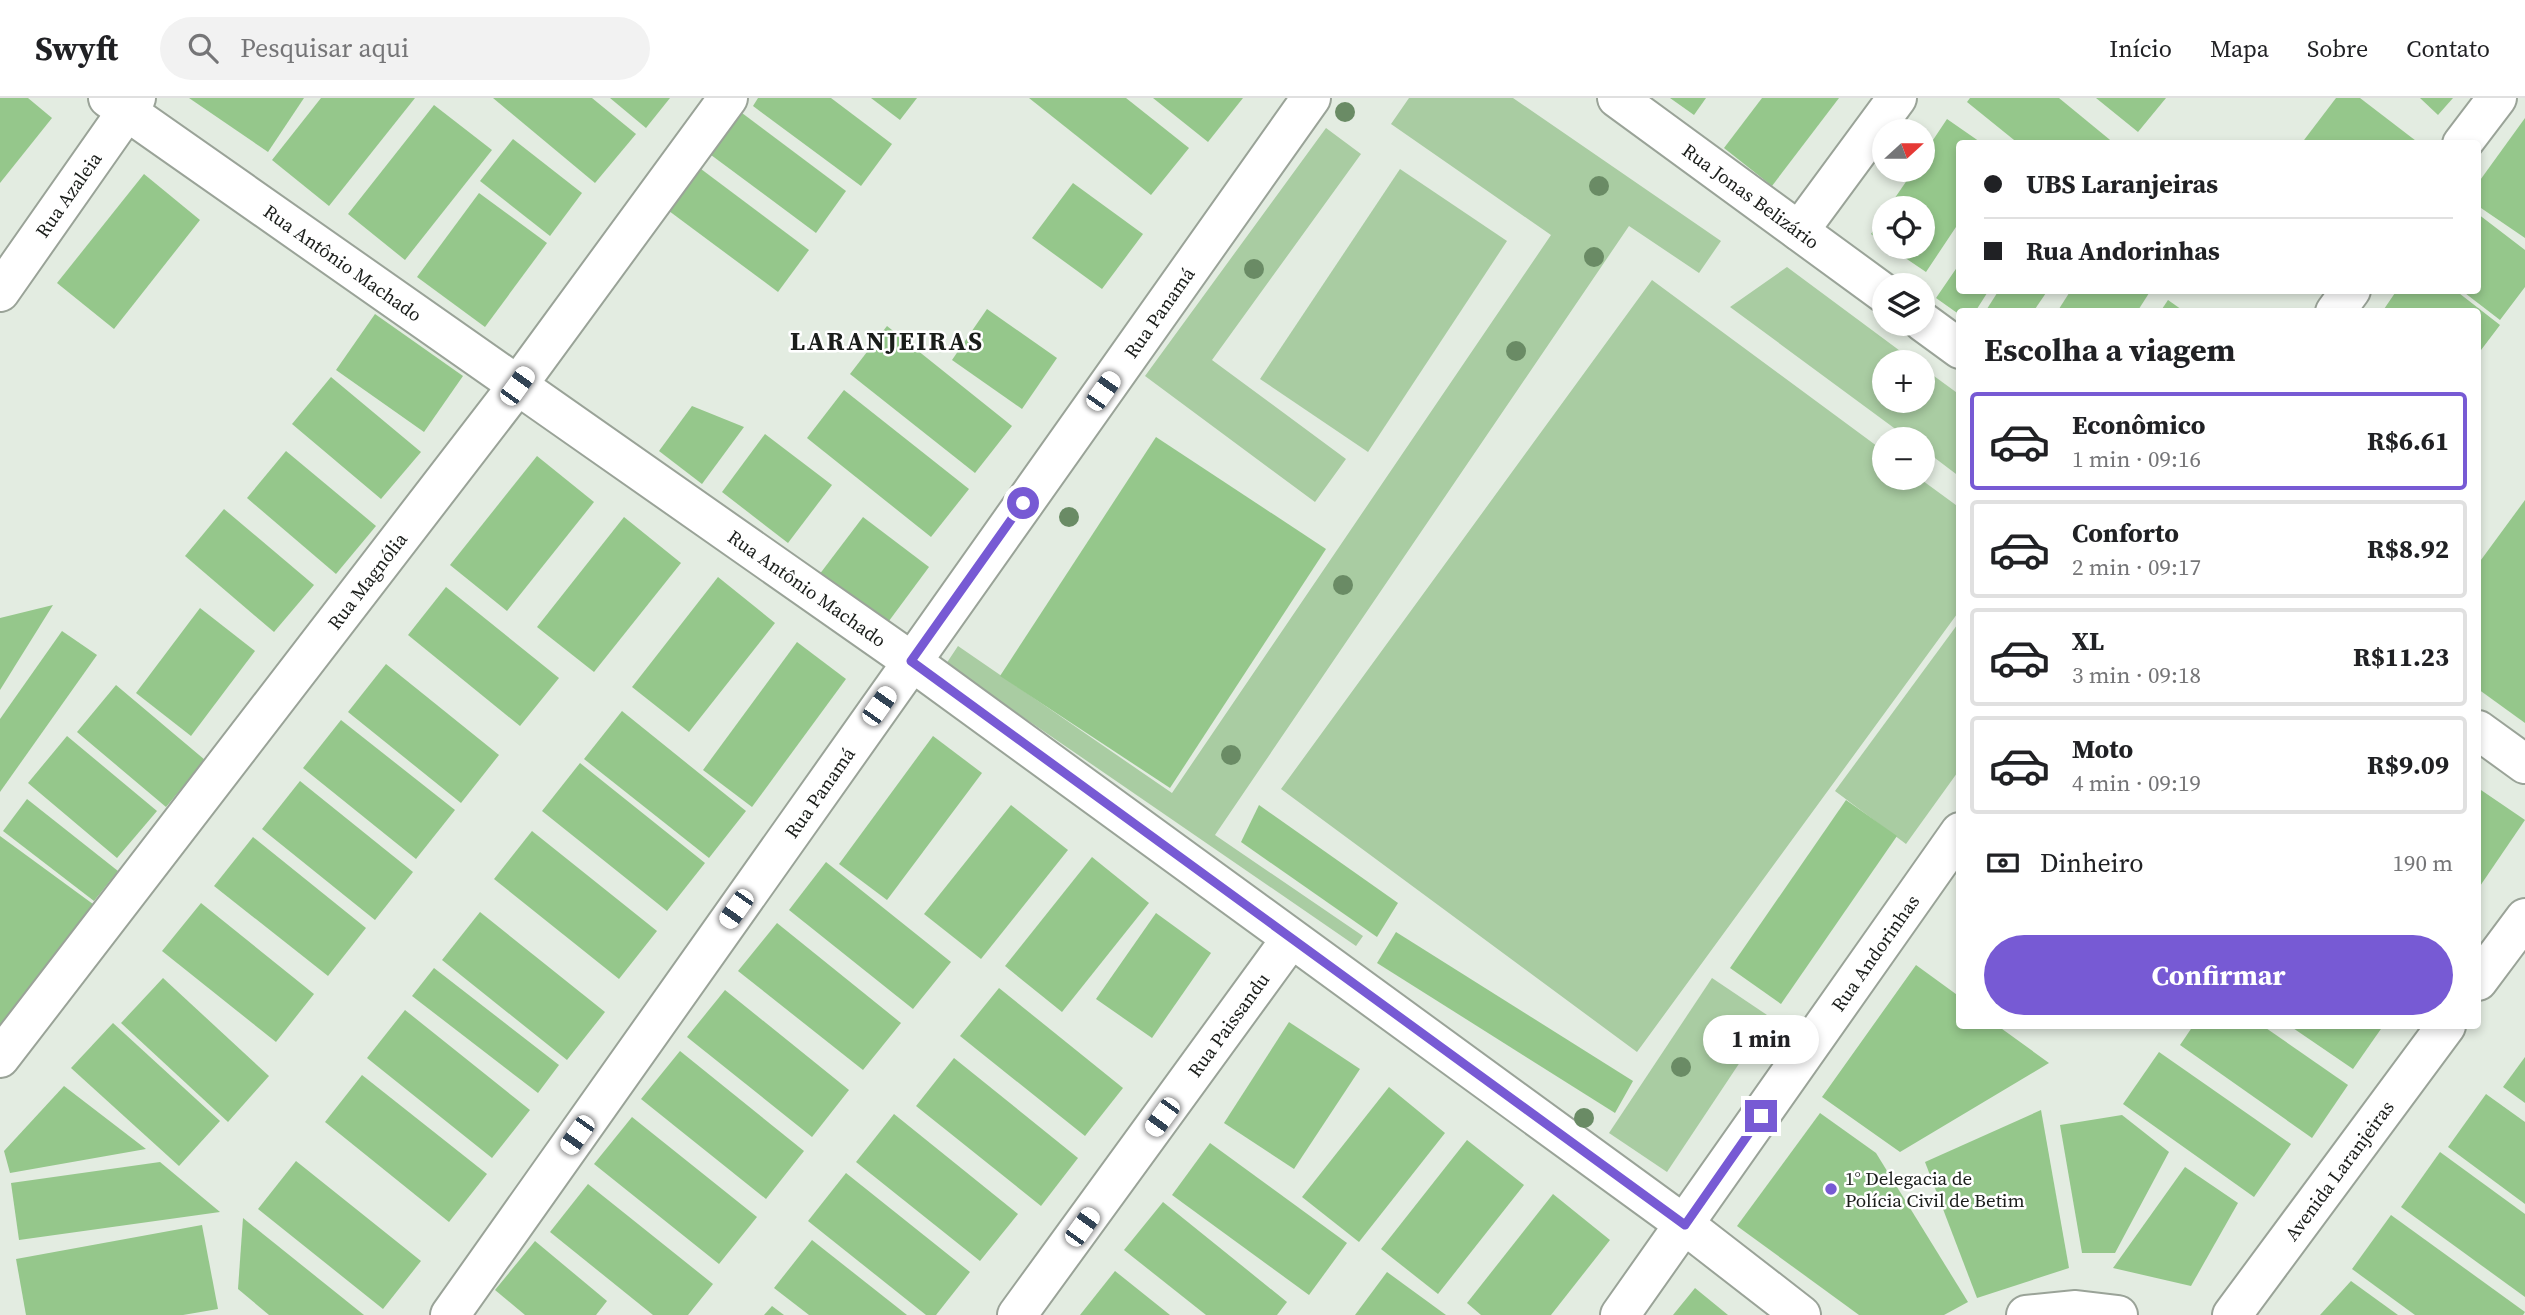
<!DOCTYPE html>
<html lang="pt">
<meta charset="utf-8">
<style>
body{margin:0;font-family:"Source Serif 4",serif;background:#f2f2f2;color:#202124;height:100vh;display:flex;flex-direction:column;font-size:26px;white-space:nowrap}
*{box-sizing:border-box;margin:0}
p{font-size:23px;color:#757577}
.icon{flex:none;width:38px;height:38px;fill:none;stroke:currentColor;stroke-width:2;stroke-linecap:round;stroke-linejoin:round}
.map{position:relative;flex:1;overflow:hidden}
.panel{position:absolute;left:1956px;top:210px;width:525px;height:721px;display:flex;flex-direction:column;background:#fff;border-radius:7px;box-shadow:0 4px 10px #0003}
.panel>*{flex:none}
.top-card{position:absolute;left:1956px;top:42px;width:525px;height:154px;border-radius:7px;box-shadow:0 4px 10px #0003;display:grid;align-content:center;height:154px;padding:0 28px;background:#fff}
.needle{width:46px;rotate:69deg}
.controls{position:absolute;left:1872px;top:21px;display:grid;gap:14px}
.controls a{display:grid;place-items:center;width:63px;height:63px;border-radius:50%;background:#fff;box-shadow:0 4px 10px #0003;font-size:35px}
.end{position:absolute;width:32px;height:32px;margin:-16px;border:9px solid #775ad4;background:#fff;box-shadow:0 0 0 4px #fff}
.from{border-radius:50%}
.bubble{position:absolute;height:49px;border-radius:24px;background:#fff;box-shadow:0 4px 10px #0003;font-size:23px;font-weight:700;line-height:49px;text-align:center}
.car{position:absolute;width:21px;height:42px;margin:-21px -10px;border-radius:9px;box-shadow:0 0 5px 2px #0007;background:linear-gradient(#fff 24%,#345 0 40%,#fff 0 76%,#345 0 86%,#fff 0)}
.top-card b{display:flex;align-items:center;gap:24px;height:66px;font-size:26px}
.top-card b+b{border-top:2px solid #e0e0e0}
.top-card i{width:18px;height:18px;background:#202124}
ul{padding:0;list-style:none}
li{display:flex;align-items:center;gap:21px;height:98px;margin:0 14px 10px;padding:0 14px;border:4px solid #e0e0e0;border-radius:7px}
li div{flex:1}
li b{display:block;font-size:26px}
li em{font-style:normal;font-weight:700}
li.selected{border-color:#775ad4}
li>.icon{width:63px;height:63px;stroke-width:1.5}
h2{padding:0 28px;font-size:32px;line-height:84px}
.pay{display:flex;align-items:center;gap:18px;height:77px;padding:0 28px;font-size:26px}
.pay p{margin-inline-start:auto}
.primary-button{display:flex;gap:14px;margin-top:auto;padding:14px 28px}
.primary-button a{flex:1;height:80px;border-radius:42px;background:#775ad4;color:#fff;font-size:28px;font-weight:700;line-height:80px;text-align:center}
header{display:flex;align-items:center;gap:42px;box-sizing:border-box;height:98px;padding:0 35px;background:#fff;border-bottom:2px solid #e0e0e0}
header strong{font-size:33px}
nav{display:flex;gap:38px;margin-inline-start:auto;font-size:24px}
.search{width:490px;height:63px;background:#f2f2f2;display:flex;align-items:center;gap:18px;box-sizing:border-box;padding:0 24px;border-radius:38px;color:#757577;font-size:26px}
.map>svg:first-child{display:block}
.green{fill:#a9cca2}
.building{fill:#95c78b}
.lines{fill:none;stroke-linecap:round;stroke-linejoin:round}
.minor-casing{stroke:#9aa398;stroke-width:42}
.tertiary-casing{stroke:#9aa398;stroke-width:42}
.minor{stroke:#fff;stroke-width:38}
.tertiary{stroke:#fff;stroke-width:38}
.tree{fill:#6a8b65}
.route{stroke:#775ad4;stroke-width:9}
.poi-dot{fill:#775ad4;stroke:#fff;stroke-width:2.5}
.labels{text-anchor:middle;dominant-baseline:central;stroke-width:5;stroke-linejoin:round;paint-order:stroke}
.street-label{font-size:19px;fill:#1a1d1a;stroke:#fff}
.poi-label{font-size:19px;fill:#1a1d1a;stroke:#fff;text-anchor:start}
.district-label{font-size:26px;font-weight:bold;letter-spacing:2px;fill:#1a1d1a;stroke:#fff}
</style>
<header>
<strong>Swyft</strong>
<div class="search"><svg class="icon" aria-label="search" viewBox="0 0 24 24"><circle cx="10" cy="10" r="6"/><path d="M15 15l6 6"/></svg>Pesquisar aqui</div>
<nav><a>Início</a><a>Mapa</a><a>Sobre</a><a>Contato</a></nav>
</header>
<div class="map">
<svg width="2525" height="1217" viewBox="0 0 2525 1217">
<rect width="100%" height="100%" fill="#e3ece1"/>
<g class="green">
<polygon points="1409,0 1513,0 1721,143 1699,175 1629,128 1215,737 1363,838 1356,848 946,566 958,548 1172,695 1551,137 1391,26"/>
<polygon points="1326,30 1361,56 1212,262 1346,361 1315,404 1145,278"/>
<polygon points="1400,71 1507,143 1368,354 1260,281"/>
<polygon points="1787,169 1915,264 1885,264 1885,303 1923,303 1923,270 1960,297 1960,379 1923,351 1923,341 1909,341 1730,209"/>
<polygon points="1652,182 1885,354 1885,380 1919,380 1960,410 1960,512 1637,954 1281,691"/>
<polygon points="1960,523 1960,671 1906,746 1835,693"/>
<polygon points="1712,880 1770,919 1667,1074 1609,1035"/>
</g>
<g class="building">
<polygon points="0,0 28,0 52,20 0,85"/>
<polygon points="189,0 304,0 268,54"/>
<polygon points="321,0 415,0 329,108 272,62"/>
<polygon points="493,0 592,0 636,36 595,85"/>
<polygon points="610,0 670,0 646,30"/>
<polygon points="758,0 831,0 892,46 861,88 753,8"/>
<polygon points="871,0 917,0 900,22"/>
<polygon points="1029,0 1126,0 1189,50 1151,97"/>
<polygon points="1153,0 1243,0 1208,44"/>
<polygon points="1670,0 1706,0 1694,17"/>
<polygon points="1762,0 1839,0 1772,88 1724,50"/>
<polygon points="1970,0 2059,0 2115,46 2019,46 1967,4"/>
<polygon points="2096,0 2166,0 2138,34"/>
<polygon points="2336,0 2360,0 2420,46 2301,46"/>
<polygon points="2420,0 2453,0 2438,17"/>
<polygon points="434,7 492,52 405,162 348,116"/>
<polygon points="738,12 846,93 816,135 707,54"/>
<polygon points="2525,20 2525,140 2478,108 2478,85"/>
<polygon points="1947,21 1983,46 1960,46 1960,123 1926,174 1889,149 1923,149 1923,110 1888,110 1914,72 1923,72 1923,57"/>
<polygon points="513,41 582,95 550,138 480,83"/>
<polygon points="701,71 809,152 778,194 669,113"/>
<polygon points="144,76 200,122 114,231 57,185"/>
<polygon points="1073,85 1143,136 1102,191 1032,140"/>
<polygon points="479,95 547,145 485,229 417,179"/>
<polygon points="1885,115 1885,146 1871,136"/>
<polygon points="2478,116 2525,152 2525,189 2500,222 2461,192 2478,192"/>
<polygon points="1960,165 1960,192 1989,192 1975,214 1960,214 1960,217 1936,200"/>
<polygon points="1999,192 2048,192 2033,214 1985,214"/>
<polygon points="2071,192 2151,192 2137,214 2057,214"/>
<polygon points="2397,192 2455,192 2500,227 2478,256 2478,214 2382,214"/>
<polygon points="2168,202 2185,214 2160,214"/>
<polygon points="987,211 1057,260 1022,311 952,262"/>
<polygon points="375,216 463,278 424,334 336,272"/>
<polygon points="887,228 1012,328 975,375 850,276"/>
<polygon points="331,279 421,354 381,401 292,326"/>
<polygon points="844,292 969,391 931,439 807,340"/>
<polygon points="692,308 744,329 702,386 659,353"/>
<polygon points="765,336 832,387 788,445 722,394"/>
<polygon points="1156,339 1326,451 1170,690 1000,578"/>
<polygon points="286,353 376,428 336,476 247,400"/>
<polygon points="537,358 594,404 507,513 450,467"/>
<polygon points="2525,402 2525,625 2478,591 2478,466"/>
<polygon points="224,411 314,487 274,534 185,458"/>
<polygon points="624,419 681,465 594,574 537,529"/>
<polygon points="863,419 929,469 886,527 819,477"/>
<polygon points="718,479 775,525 689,634 632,589"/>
<polygon points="446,489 559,580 520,628 408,537"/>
<polygon points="53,507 0,592 0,520"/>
<polygon points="200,510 255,553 191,638 136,595"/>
<polygon points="62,533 97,557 0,694 0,621"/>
<polygon points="797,544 846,581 752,709 703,672"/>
<polygon points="386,566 499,657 461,705 348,614"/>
<polygon points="116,587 205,662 166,709 77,634"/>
<polygon points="622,613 746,713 709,760 584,661"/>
<polygon points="341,622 455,712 416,761 303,670"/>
<polygon points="67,638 157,713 117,760 28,685"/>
<polygon points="933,638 982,675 887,802 839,766"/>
<polygon points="580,665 705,765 667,813 542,713"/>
<polygon points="300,683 413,774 375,822 262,731"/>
<polygon points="2478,690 2525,722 2478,791"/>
<polygon points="27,701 118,773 94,803 3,733"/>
<polygon points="1846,702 1897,738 1781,906 1730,870"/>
<polygon points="1011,707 1068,752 981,861 924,816"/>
<polygon points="1259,707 1398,805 1377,839 1241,744"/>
<polygon points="532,733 657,833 619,881 494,781"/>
<polygon points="0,738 97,809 0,932"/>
<polygon points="253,739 366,830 328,878 214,788"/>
<polygon points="1092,759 1149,805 1062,914 1005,868"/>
<polygon points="826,764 951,864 913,911 789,812"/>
<polygon points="201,805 314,896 276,944 162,853"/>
<polygon points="480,814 605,914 567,962 442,862"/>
<polygon points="1156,815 1211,855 1152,940 1096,901"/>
<polygon points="777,825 901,925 863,972 738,873"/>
<polygon points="1396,834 1633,983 1615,1015 1377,865"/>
<polygon points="1916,867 1960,899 1960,928 1998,928 2049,965 1900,1054 1822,999"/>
<polygon points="434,870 559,967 538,995 412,898"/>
<polygon points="163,880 269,978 228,1024 121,925"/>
<polygon points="999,890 1123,990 1085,1038 960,938"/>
<polygon points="725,892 849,992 812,1039 687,939"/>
<polygon points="405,912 530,1012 492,1060 367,960"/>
<polygon points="1289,924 1360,971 1294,1071 1224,1025"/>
<polygon points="113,925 220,1023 179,1068 71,970"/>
<polygon points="2193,928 2263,928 2348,987 2312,1040 2180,947"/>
<polygon points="2290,928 2383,928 2353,971"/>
<polygon points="680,953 804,1053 766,1101 641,1001"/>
<polygon points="2159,954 2291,1046 2254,1099 2123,1006"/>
<polygon points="2525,959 2525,1005 2503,989"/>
<polygon points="954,960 1078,1060 1041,1108 916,1008"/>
<polygon points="362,977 487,1076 449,1124 325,1024"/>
<polygon points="64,988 146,1051 10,1075 4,1053"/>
<polygon points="1389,989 1445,1035 1359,1144 1302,1099"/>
<polygon points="2486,996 2525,1024 2525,1106 2448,1049"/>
<polygon points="2041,1012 2069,1170 1977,1200 1925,1064"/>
<polygon points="1820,1015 1876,1055 1968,1204 1944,1217 1859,1217 1737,1128"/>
<polygon points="894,1016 1018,1116 980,1163 856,1064"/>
<polygon points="2122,1017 2169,1054 2115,1155 2082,1155 2060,1027"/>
<polygon points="632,1019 757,1119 719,1166 594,1066"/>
<polygon points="1467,1042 1524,1087 1438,1196 1381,1151"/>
<polygon points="1210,1045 1347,1145 1309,1197 1172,1097"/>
<polygon points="2440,1054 2525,1116 2525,1199 2401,1109"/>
<polygon points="296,1063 421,1163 383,1211 258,1111"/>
<polygon points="160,1064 220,1114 19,1142 11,1085"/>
<polygon points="2185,1069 2238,1105 2191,1188 2113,1170"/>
<polygon points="846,1075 970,1174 936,1217 926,1217 808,1123"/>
<polygon points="588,1086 713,1186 688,1217 653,1217 550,1134"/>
<polygon points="1553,1096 1610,1142 1551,1217 1481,1217 1467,1205"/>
<polygon points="1163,1104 1287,1204 1277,1217 1206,1217 1124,1152"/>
<polygon points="2391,1117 2525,1214 2523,1217 2415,1217 2352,1171"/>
<polygon points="243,1120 364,1217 269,1217 238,1191"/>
<polygon points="202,1127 218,1211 183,1217 26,1217 16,1161"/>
<polygon points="812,1142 907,1217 809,1217 774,1190"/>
<polygon points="535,1143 607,1203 596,1217 525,1217 495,1192"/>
<polygon points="1115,1173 1170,1217 1080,1217"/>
<polygon points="1387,1174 1446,1217 1355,1217"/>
<polygon points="2351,1183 2398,1217 2320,1217"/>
<polygon points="1695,1190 1728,1217 1673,1217"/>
<polygon points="772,1208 784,1217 764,1217"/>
</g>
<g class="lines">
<g class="minor-casing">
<g id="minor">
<path id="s1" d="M1617 0 1885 196"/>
<polyline points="2462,46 2497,0"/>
<polyline points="1799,133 1897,0"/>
<path id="s2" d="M0 194 136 0"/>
<polyline points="2335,214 2351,192"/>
<polyline points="1923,224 1960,251"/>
<polyline points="2478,632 2525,666"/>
<path id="s3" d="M0 960 517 288 728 0"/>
<path id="s4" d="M450 1217 1311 0"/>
<path id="s5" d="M1017 1217 1290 842"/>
<path id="s6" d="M1620 1217 1960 734"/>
</g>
</g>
<g class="tertiary-casing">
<g id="tertiary">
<path id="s7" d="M108 0 911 563 1685 1127 1801 1217"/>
<polyline points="2478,883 2525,820"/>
<polyline points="2026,1217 2076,1212 2118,1217"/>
<path id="s8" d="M2232 1217 2446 928"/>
</g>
</g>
<use href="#minor" class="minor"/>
<use href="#tertiary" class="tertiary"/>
</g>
<g class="tree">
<circle cx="1345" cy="14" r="10"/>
<circle cx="1599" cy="88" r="10"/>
<circle cx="1594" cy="159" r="10"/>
<circle cx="1254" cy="171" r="10"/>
<circle cx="1516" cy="253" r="10"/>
<circle cx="1069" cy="419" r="10"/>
<circle cx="1343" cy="487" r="10"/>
<circle cx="1231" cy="657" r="10"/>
<circle cx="1681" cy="969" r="10"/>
<circle cx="1584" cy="1020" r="10"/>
</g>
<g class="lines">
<polyline class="route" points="1023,405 911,563 1685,1127 1761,1018"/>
</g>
<circle class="poi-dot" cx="1831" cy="1091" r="7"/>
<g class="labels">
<g class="street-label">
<text stroke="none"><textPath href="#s2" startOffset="119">Rua Azaleia</textPath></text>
<text stroke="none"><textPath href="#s1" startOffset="166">Rua Jonas Belizário</textPath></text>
<text stroke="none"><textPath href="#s7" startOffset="287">Rua Antônio Machado</textPath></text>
<text stroke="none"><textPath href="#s4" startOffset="1228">Rua Panamá</textPath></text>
<text stroke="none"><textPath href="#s3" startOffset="602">Rua Magnólia</textPath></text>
<text stroke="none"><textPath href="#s7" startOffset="854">Rua Antônio Machado</textPath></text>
<text stroke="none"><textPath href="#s4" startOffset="640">Rua Panamá</textPath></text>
<text stroke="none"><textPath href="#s6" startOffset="443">Rua Andorinhas</textPath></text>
<text stroke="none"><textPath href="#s5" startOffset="359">Rua Paissandu</textPath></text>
<text stroke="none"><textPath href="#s8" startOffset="180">Avenida Laranjeiras</textPath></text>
</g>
<g class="poi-label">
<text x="1845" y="1080">1° Delegacia de<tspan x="1845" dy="22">Polícia Civil de Betim</tspan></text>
</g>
<g class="district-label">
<text x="887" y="243">LARANJEIRAS</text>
</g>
</g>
</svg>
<div class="controls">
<a><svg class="needle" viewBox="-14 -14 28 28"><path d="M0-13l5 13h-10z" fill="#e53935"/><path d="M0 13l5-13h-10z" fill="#757577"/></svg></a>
<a><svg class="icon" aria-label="locate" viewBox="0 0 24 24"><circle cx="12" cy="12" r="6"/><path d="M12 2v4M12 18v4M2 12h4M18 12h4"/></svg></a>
<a><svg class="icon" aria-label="layers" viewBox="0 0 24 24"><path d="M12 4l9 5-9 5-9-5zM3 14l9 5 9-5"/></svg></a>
<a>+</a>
<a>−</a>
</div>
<i class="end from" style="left:1023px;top:405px"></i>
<i class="end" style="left:1761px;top:1018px"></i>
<div class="bubble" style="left:1703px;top:917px;width:116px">1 min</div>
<i class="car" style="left:517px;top:288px;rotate:36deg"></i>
<i class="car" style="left:1103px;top:293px;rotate:35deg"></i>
<i class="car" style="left:879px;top:608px;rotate:35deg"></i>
<i class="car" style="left:736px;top:811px;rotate:215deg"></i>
<i class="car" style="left:1162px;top:1019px;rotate:216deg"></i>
<i class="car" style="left:577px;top:1037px;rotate:215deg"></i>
<i class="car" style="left:1082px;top:1129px;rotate:36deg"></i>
<div class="top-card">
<b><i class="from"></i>UBS Laranjeiras</b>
<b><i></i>Rua Andorinhas</b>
</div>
<section class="panel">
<h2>Escolha a viagem</h2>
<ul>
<li class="selected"><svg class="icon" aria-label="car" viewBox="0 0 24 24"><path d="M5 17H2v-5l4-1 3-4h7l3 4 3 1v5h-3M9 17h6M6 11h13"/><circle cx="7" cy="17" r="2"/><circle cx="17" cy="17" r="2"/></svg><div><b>Econômico</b><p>1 min · 09:16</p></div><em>R$6.61</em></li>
<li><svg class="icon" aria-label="car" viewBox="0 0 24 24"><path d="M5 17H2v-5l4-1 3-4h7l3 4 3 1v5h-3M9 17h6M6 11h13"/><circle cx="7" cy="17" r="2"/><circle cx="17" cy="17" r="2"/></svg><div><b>Conforto</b><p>2 min · 09:17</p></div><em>R$8.92</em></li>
<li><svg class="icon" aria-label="car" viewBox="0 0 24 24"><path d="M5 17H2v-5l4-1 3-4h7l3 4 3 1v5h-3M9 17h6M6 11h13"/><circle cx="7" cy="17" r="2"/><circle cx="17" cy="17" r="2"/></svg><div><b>XL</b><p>3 min · 09:18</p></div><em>R$11.23</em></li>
<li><svg class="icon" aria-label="car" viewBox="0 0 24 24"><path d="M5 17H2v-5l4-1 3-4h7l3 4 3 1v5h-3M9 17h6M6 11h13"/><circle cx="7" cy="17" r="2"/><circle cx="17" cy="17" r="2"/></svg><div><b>Moto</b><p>4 min · 09:19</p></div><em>R$9.09</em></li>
</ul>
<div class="pay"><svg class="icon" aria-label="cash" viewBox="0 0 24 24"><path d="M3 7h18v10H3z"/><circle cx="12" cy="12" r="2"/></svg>Dinheiro<p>190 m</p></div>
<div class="primary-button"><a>Confirmar</a></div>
</section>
</div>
